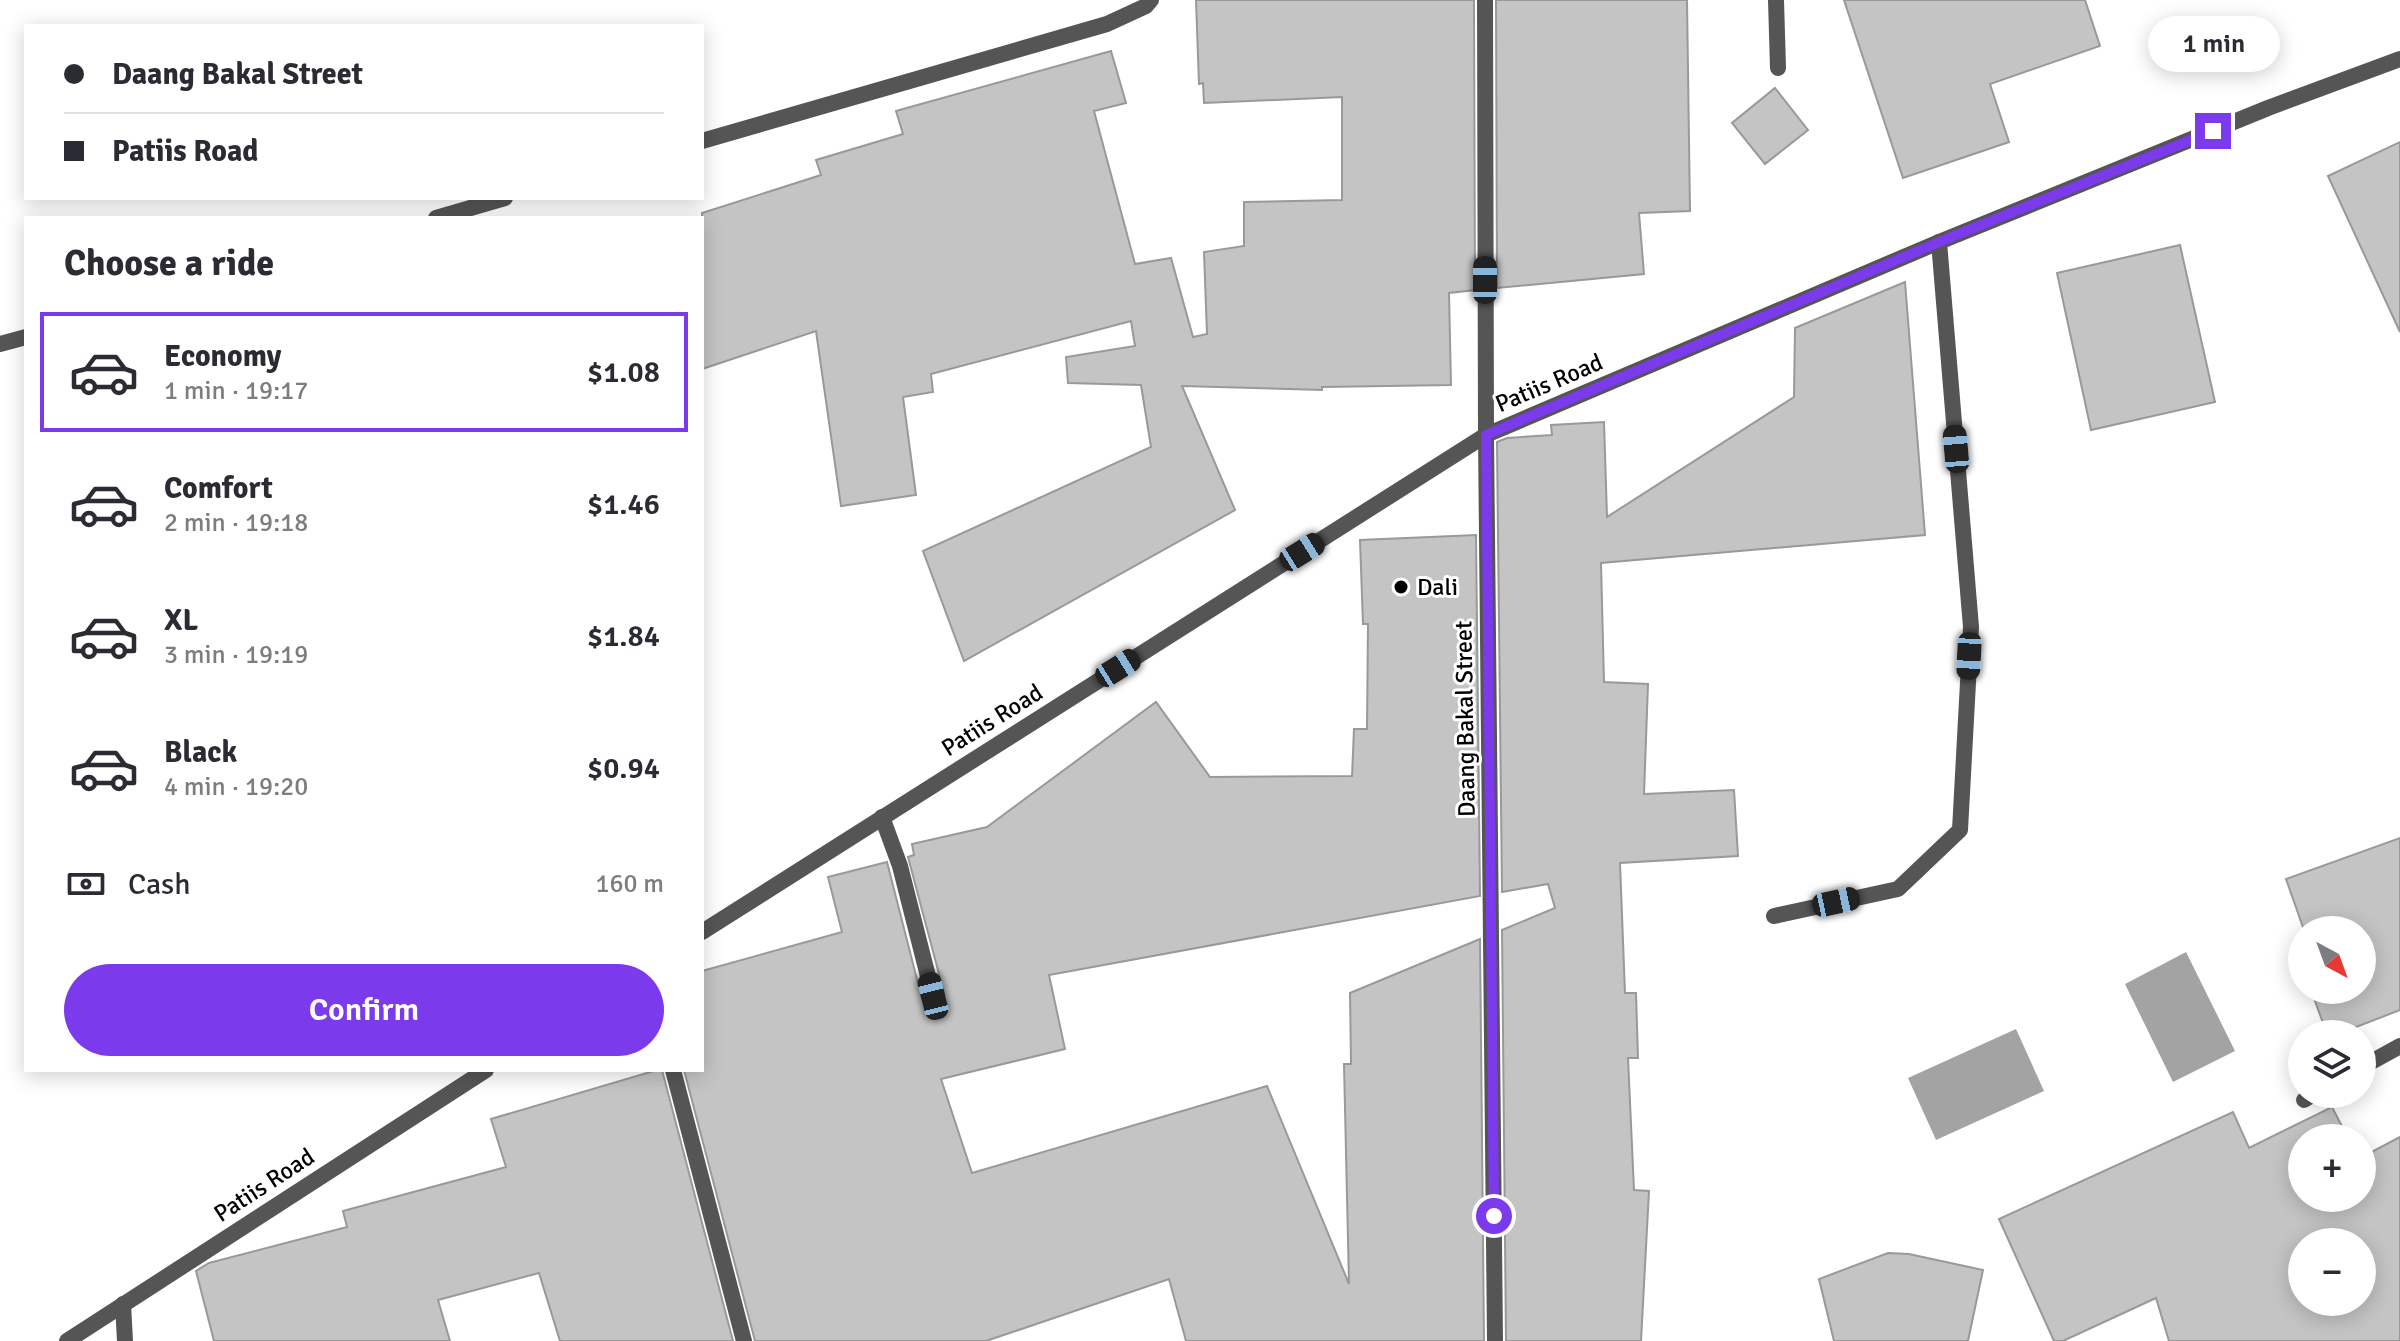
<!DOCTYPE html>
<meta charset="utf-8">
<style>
body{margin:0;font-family:Signika,sans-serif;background:#f7f7f7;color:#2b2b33;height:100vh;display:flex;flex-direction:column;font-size:30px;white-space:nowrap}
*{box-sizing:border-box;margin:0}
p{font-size:26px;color:#7c7c81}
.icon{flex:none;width:44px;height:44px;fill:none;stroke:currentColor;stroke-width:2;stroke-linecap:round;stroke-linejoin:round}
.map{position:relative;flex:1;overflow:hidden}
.panel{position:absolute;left:24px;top:216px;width:680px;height:856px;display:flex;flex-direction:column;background:#fff;border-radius:0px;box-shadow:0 4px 20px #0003}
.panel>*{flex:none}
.hud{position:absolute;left:24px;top:24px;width:680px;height:176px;border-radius:0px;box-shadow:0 4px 20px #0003;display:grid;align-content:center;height:176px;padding:0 40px;background:#fff}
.needle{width:52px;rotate:139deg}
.tools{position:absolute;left:2288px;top:916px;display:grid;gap:16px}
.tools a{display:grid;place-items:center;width:88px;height:88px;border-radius:50%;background:#fff;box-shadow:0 4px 20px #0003;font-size:40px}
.end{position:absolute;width:36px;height:36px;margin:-18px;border:10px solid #7c3aed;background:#fff;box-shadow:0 0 0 4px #fff}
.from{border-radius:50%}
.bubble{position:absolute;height:56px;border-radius:28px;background:#fff;box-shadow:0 4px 20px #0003;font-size:26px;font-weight:600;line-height:56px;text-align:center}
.car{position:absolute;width:24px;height:48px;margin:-24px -12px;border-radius:10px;box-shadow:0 0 6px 2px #0007;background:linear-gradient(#222 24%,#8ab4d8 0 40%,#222 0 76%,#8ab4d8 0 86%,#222 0)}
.hud b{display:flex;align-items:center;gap:28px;height:76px;font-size:30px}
.hud b+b{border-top:2px solid #e1e1e2}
.hud i{width:20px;height:20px;background:#2b2b33}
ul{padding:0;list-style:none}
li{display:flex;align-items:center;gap:24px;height:120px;margin:0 16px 12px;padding:0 24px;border:4px solid transparent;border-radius:0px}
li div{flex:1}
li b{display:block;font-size:30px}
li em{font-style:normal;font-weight:600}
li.on{border-color:#7c3aed}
li>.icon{width:72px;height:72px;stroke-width:1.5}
h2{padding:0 40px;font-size:36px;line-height:96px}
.pay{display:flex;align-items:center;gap:20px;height:88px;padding:0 40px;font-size:30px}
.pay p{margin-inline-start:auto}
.primary-button{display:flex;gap:16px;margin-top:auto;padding:16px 40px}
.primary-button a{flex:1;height:92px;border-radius:48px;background:#7c3aed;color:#fff;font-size:32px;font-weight:600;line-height:92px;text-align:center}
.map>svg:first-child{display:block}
.water{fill:#a3a3a3}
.building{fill:#c4c4c4;stroke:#999;stroke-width:2;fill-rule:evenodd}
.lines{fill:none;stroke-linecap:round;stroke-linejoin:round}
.service{stroke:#555;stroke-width:16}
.minor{stroke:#555;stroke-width:16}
.tertiary{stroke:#555;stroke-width:16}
.route{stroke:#7c3aed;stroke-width:10}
.poi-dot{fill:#000;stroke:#fff;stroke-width:3}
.labels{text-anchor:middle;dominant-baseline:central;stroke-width:6;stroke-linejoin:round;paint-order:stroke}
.street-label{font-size:24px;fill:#000;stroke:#fff}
.poi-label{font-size:24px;fill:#000;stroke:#fff;text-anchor:start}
</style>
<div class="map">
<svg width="2400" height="1341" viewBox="0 0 2400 1341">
<rect width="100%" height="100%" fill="#fff"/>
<g class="water">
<polygon points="2186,952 2235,1051 2173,1082 2125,984"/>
<polygon points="2016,1029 2044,1091 1936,1140 1908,1078"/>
</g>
<g class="building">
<polygon points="1196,0 1474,0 1475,290 1449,293 1451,385 1322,387 1322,390 1182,386 1235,510 964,661 923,551 1151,447 1141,385 1068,383 1066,357 1135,346 1131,321 931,374 933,392 903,397 916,495 841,506 816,331 702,369 702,213 821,175 816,160 903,134 896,111 1111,51 1126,103 1094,111 1135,264 1171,258 1193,337 1207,334 1204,252 1244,246 1244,202 1342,200 1342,97 1204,103 1203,83 1199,84"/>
<polygon points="1496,0 1687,0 1690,211 1639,213 1644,274 1497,288"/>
<polygon points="1844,0 2085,0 2100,46 1990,84 2009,142 1903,178"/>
<polygon points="1775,88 1808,130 1765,164 1732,123"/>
<polygon points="2400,142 2400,332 2328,176"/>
<polygon points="2180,245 2215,402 2091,430 2057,273"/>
<polygon points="1905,282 1925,535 1601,563 1604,682 1648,684 1644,794 1734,790 1738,856 1620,863 1625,993 1636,993 1638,1058 1628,1058 1634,1190 1649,1191 1641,1341 1506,1341 1502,930 1555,908 1548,884 1502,892 1497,442 1507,438 1552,435 1551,425 1604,422 1607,517 1794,397 1795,328"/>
<polygon points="1476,535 1480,896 1049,975 1065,1049 941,1079 972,1173 1267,1086 1349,1284 1344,1064 1351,1064 1350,993 1480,939 1484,1341 1186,1341 1169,1279 986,1341 755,1341 684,1070 702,1070 702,971 842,932 828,877 887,862 922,999 929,1006 940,1004 944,993 908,857 914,855 912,844 987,827 1156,702 1210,777 1352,776 1354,729 1367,729 1368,624 1363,624 1360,540"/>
<polygon points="2400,838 2400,1010 2338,1034 2327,1034 2311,990 2362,990 2362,930 2304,930 2286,879"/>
<polygon points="657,1070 662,1070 733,1341 560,1341 539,1273 438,1300 450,1341 214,1341 196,1271 209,1263 347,1227 343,1211 506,1167 491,1119"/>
<path d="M2332 1107 2348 1138H2302V1198H2362V1157L2400 1137V1341H2169L2156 1298 2063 1341H2054L1999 1219 2233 1112 2249 1148ZM2302 1242H2362V1302H2302Z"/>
<polygon points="1888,1253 1909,1254 1983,1270 1968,1341 1834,1341 1819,1279"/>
</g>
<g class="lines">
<g class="service">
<polyline points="1776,0 1778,68"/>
<polyline points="1774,916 1898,889 1960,830 1971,627 1939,242"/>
</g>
<g class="minor">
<polyline points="702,141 1107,24 1146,6 1151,0"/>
<polyline points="436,218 505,198"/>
<polyline points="0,344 26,337"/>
<polyline points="882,817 900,866 933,996"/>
<polyline points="2362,1067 2400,1046"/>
<polyline points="673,1070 744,1341"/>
<polyline points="2304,1100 2314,1094"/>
<polyline points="123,1304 125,1341"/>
</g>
<g class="tertiary">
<polyline points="1485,0 1486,435 1495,1341"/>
<polyline points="702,932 1486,435 1939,242 2268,108 2400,59"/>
<polyline points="67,1341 486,1070"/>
</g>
</g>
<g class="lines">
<polyline class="route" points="1494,1216 1486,435 1939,242 2213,131"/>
</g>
<circle class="poi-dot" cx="1401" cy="587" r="8"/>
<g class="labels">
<g class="street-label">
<text transform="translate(1549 383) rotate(-23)">Patiis Road</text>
<text transform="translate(1465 719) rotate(-91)">Daang Bakal Street</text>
<text transform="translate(992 720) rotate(-32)">Patiis Road</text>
<text transform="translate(264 1185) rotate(-33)">Patiis Road</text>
</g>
<g class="poi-label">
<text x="1417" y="587">Dali</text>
</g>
</g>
</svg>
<div class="tools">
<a><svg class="needle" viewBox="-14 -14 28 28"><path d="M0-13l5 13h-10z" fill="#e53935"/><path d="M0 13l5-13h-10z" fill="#7c7c81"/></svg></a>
<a><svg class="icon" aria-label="layers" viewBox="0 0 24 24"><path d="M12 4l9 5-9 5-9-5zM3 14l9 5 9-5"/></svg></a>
<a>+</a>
<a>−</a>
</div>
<i class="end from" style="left:1494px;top:1216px"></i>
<i class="end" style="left:2213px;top:131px"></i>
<div class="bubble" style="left:2148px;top:16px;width:132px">1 min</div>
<i class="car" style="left:1485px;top:280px;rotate:0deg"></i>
<i class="car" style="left:1956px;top:449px;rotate:355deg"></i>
<i class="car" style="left:1302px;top:552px;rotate:58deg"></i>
<i class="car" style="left:1969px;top:656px;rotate:183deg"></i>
<i class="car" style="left:1118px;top:668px;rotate:58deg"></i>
<i class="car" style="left:1836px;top:902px;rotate:78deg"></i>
<i class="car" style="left:933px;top:996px;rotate:346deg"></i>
<div class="hud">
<b><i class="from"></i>Daang Bakal Street</b>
<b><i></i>Patiis Road</b>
</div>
<section class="panel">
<h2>Choose a ride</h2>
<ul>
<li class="on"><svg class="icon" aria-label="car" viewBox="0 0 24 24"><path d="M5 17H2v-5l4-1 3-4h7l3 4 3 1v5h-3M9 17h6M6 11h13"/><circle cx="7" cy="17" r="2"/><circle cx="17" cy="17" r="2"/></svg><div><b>Economy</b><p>1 min · 19:17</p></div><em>$1.08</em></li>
<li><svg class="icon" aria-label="car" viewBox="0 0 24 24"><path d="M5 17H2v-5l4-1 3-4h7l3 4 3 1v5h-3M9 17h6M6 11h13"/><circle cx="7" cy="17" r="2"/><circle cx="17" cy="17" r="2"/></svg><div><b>Comfort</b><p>2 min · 19:18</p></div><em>$1.46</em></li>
<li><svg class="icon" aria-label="car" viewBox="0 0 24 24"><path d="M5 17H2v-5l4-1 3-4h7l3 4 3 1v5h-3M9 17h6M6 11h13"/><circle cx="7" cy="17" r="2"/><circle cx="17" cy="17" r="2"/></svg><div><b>XL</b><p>3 min · 19:19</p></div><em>$1.84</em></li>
<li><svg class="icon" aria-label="car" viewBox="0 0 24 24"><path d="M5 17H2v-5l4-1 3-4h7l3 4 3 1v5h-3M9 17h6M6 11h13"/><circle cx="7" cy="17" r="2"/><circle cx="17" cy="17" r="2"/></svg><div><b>Black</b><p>4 min · 19:20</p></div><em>$0.94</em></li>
</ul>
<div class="pay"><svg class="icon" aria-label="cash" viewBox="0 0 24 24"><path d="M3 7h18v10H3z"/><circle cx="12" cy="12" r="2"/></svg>Cash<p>160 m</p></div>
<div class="primary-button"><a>Confirm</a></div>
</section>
</div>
